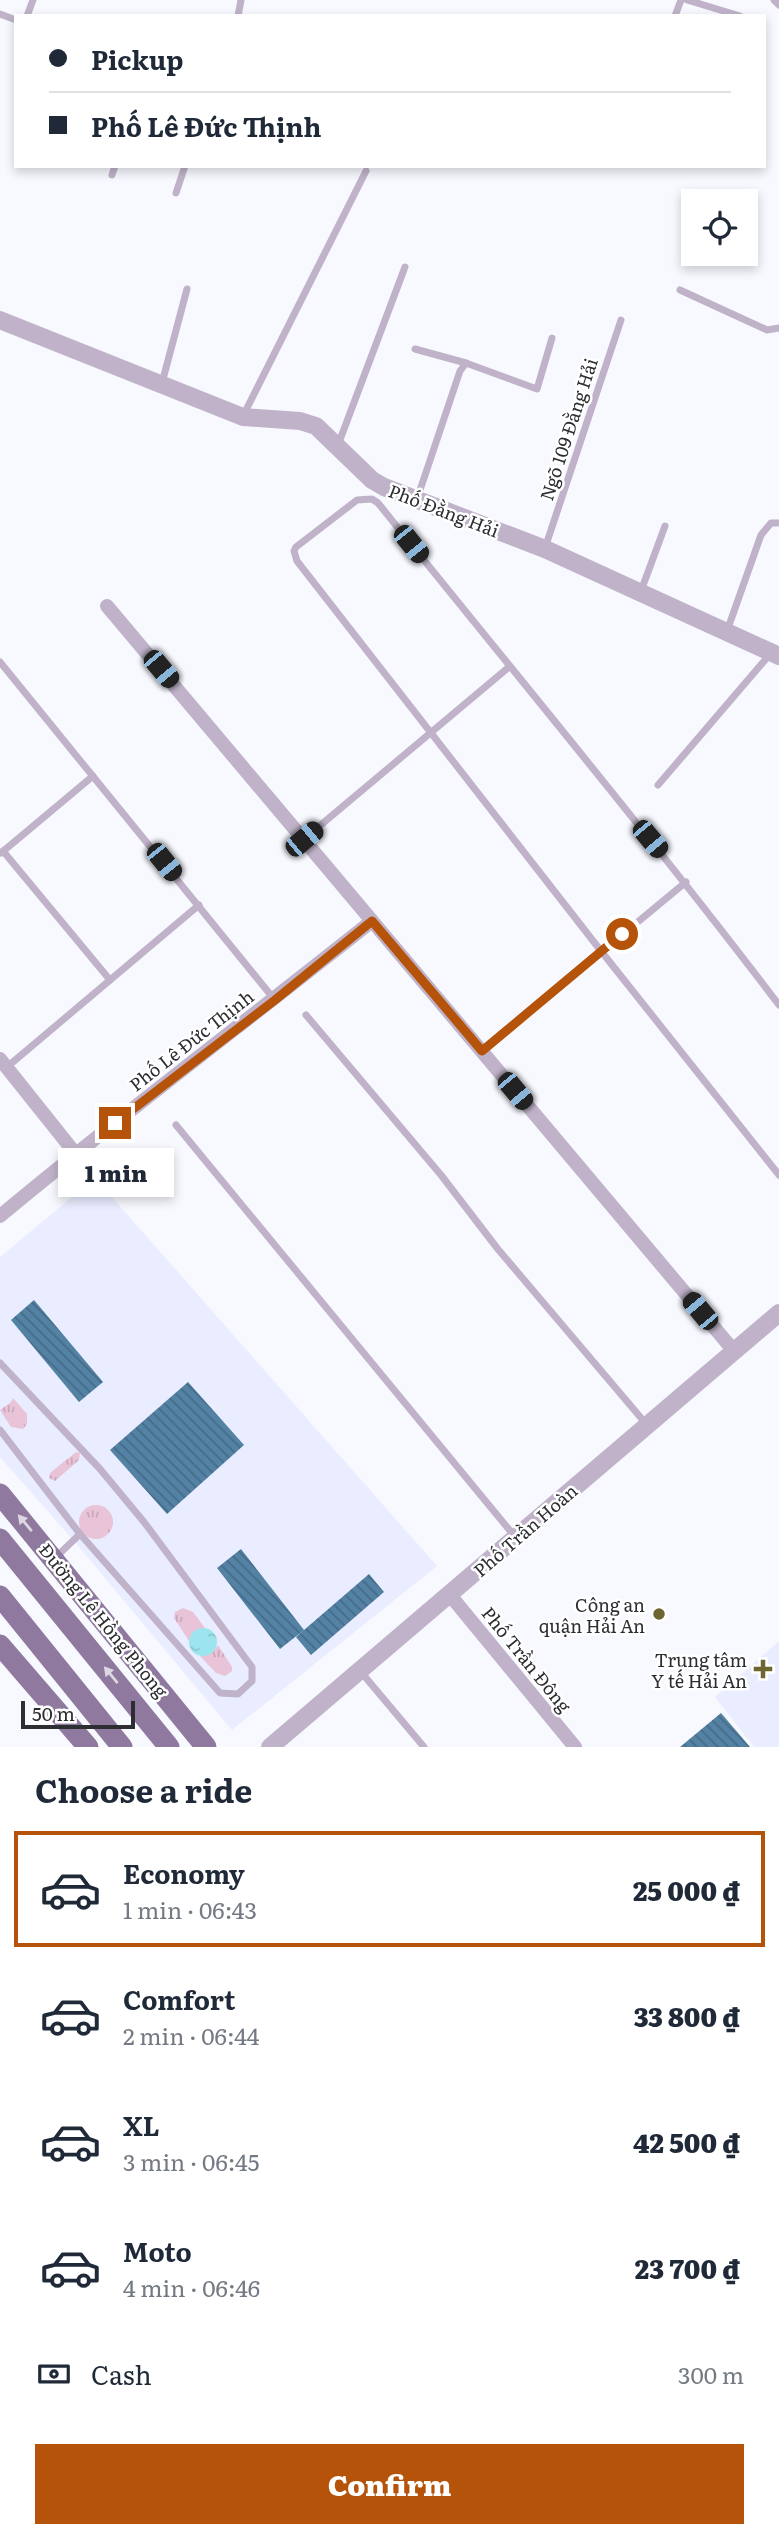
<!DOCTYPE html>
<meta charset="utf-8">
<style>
body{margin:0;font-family:Literata,serif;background:#f2f2f3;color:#1f2937;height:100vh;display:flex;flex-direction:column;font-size:26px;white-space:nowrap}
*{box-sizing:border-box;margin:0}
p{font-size:23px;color:#747a83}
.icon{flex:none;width:38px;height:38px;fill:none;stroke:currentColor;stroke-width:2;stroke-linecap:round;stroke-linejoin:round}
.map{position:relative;height:1747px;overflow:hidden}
.drawer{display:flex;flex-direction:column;background:#fff;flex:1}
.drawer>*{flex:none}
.guide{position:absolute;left:14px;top:14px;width:752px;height:154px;border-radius:0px;box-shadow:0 4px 10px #0003;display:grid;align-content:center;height:154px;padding:0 35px;background:#fff}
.controls{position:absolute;left:681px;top:189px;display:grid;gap:14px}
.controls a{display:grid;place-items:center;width:77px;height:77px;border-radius:0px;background:#fff;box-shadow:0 4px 10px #0003;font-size:35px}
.scale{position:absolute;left:21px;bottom:18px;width:114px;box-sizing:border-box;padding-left:7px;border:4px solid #2d2e32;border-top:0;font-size:19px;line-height:24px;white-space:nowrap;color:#2d2e32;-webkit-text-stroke:5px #fff;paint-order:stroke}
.end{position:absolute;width:32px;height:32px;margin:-16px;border:9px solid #b45309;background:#fff;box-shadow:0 0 0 4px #fff}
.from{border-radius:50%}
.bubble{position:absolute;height:49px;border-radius:0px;background:#fff;box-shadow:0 4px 10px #0003;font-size:23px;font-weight:800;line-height:49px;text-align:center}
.car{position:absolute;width:21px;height:42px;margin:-21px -10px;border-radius:9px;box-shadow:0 0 5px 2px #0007;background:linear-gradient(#222 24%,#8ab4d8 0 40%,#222 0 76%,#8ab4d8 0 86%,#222 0)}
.guide b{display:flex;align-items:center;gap:24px;height:66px;font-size:26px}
.guide b+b{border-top:2px solid #e0e1e3}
.guide i{width:18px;height:18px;background:#1f2937}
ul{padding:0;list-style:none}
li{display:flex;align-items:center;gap:21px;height:116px;margin:0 14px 10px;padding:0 21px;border:4px solid transparent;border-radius:0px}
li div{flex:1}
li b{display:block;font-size:26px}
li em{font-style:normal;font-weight:800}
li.on{border-color:#b45309}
li>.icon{width:63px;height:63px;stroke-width:1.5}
h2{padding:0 35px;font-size:32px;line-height:84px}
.pay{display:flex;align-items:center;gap:18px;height:77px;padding:0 35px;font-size:26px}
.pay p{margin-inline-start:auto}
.cta{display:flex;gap:14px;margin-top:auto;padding:14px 35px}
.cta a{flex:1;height:80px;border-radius:0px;background:#b45309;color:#fff;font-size:28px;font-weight:800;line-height:80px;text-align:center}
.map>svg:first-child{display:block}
.built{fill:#e9edff}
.grass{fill:url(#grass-tufts)}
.water{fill:url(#water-ripples)}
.building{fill:url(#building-back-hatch)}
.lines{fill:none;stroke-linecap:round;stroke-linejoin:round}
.service{stroke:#c0b3c9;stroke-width:7}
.minor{stroke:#c0b3c9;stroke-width:14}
.tertiary{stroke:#c0b3c9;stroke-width:18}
.primary{stroke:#8f799f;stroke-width:21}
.oneway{fill:#ddd7e2}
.route{stroke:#b45309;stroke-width:9}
.poi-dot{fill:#6d6633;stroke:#fff;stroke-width:2.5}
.labels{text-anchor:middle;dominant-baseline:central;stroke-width:5;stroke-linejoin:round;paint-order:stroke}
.street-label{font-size:18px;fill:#2d2e32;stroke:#fff}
.poi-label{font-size:18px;fill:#2d2e32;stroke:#fff;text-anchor:end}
</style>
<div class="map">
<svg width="779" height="1747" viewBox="0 0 779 1747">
<defs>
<pattern id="grass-tufts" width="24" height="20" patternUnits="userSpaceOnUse" patternTransform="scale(1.75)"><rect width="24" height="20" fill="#e9c3d7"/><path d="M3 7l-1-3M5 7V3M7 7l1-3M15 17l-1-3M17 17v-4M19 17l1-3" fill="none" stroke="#c8a8b9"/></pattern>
<pattern id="water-ripples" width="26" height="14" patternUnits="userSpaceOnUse" patternTransform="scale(1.75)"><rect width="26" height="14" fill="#9ce5ef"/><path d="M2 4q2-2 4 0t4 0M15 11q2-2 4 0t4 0" fill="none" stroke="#87c5cd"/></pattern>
<pattern id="building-back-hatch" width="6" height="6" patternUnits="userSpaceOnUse" patternTransform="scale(1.75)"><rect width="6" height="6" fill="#5382a4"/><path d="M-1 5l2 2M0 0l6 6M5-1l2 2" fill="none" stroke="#456b86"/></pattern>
</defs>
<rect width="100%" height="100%" fill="#f7f9ff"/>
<g class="built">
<polygon points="95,1178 437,1566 232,1730 74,1541 0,1457 0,1257"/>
<polygon points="779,1641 779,1747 754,1747 715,1697"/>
</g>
<g class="grass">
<polygon points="13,1398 27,1414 27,1424 23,1429 11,1427 0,1410 11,1402"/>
<polygon points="76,1452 80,1453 79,1460 55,1481 49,1478 50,1473"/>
<circle cx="96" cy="1522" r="17"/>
<polygon points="183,1608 193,1612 205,1628 196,1630 189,1641 174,1618 175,1612"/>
<path d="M218 1645 232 1667V1671L225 1676 216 1673 200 1656C207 1656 215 1651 218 1645Z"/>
</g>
<circle class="water" cx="203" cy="1642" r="14"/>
<g class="building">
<polygon points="34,1300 103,1382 79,1402 11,1320"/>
<polygon points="188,1382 244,1445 167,1514 110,1450"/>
<polygon points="241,1549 304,1630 369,1574 384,1592 311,1655 296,1637 304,1630 280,1649 217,1568"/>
<polygon points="721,1713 750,1747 680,1747"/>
</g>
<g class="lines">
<g class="service">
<polyline points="687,0 740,16"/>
<polyline points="774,0 779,5"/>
<polyline points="0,14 16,20"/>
<polyline points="27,16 33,0"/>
<polyline points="238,16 241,0"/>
<polyline points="675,16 681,0"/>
<polyline points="112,175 115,166"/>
<polyline points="176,193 185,166"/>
<polyline points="680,290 767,330 779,328"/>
<polyline points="415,349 466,363"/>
<polyline points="162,383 187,289"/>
<polyline points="243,416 366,171"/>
<polyline points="338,445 405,267"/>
<polyline points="417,499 460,371 466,363 537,389 552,338"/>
<polyline points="545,548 621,320"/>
<polyline points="641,591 665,526"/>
<polyline points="727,631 761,535 771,523 779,523"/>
<polyline points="0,662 274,999"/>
<polyline points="658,785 771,653"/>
<polyline points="304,839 509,667"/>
<polyline points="3,851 110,980"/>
<polyline points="1,853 93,776"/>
<path d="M779 1005C649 834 512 670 378 503L372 499 357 500 296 547 294 551 297 561 601 951 779 1175"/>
<polyline points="306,1015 441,1175 497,1248 647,1425"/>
<polyline points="482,1051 686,882"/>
<polyline points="7,1067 199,905"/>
<polyline points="176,1125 516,1538"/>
<polyline points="0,1363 100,1469 144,1522 252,1667 252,1681 238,1694 220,1693 80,1534 0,1430"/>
<polyline points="55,1558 80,1534"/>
<polyline points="361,1672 424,1747"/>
</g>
<g class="minor">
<polyline points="107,606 734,1351"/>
<polyline points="0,1059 75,1153"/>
<path d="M0 1216C121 1115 248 1020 372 921"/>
<polyline points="450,1595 575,1747"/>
</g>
<g class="tertiary">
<polyline points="0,320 243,417 300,421 316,426 372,480 384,487 545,549 779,656"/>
<polyline points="270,1747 779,1313"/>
</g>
<g class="primary">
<polyline points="0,1494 206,1747"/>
<polyline points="0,1539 169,1747"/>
<polyline points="0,1596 122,1747"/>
<polyline points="0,1645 88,1747"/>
</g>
</g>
<defs><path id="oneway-solid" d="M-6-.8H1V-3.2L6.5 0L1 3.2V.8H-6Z" transform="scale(1.75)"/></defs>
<g class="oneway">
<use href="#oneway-solid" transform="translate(25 1523) rotate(-130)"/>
<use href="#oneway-solid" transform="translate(111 1675) rotate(-129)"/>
</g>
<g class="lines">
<polyline class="route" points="115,1123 275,1000 372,921 482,1051 622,934"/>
</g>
<g class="poi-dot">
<circle cx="659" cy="1614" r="7"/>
<path d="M759.5 1658.5h7v7h7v7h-7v7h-7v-7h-7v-7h7z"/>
</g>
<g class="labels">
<g class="street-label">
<text transform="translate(568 429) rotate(-72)">Ngõ 109 Đằng Hải</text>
<text transform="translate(444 510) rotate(21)">Phố Đằng Hải</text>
<text transform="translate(191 1040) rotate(-38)">Phố Lê Đức Thịnh</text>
<text transform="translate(525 1530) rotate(-41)">Phố Trần Hoàn</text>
<text transform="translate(104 1620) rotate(51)">Đường Lê Hồng Phong</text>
<text transform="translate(527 1659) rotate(51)">Phố Trần Đông</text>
</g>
<g class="poi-label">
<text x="645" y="1604">Công an<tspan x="645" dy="21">quận Hải An</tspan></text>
<text x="747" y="1659">Trung tâm<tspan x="747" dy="21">Y tế Hải An</tspan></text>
</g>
</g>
</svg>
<div class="controls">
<a><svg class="icon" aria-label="locate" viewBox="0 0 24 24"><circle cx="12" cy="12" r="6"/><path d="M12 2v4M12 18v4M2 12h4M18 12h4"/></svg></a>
</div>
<div class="scale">50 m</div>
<i class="end from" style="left:622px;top:934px"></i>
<i class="end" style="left:115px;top:1123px"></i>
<div class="bubble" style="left:58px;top:1148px;width:116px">1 min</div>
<i class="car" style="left:411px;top:544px;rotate:141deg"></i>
<i class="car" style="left:161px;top:669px;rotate:140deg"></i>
<i class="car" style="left:304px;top:839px;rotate:50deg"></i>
<i class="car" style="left:650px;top:839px;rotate:140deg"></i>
<i class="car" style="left:164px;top:862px;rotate:141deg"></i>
<i class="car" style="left:515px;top:1091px;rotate:140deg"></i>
<i class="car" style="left:700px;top:1311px;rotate:320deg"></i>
<div class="guide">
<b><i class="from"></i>Pickup</b>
<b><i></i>Phố Lê Đức Thịnh</b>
</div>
</div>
<section class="drawer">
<h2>Choose a ride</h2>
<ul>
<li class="on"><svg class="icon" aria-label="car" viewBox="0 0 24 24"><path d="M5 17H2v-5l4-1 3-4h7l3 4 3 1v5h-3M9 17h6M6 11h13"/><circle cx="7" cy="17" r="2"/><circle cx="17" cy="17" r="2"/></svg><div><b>Economy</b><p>1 min · 06:43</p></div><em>25 000 ₫</em></li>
<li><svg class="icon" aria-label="car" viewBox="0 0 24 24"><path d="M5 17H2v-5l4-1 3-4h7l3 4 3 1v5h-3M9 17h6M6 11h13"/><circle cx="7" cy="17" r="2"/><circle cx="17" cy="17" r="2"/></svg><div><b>Comfort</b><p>2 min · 06:44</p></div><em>33 800 ₫</em></li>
<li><svg class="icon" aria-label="car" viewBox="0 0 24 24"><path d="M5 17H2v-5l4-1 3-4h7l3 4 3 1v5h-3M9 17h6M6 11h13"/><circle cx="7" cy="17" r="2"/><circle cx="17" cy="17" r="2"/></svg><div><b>XL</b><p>3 min · 06:45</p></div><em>42 500 ₫</em></li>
<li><svg class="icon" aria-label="car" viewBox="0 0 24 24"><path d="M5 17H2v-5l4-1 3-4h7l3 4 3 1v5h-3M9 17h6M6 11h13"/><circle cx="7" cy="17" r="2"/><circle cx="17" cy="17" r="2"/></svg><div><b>Moto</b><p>4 min · 06:46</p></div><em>23 700 ₫</em></li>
</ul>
<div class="pay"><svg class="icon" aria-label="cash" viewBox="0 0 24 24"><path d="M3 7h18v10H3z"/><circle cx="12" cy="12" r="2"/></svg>Cash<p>300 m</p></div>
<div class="cta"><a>Confirm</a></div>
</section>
